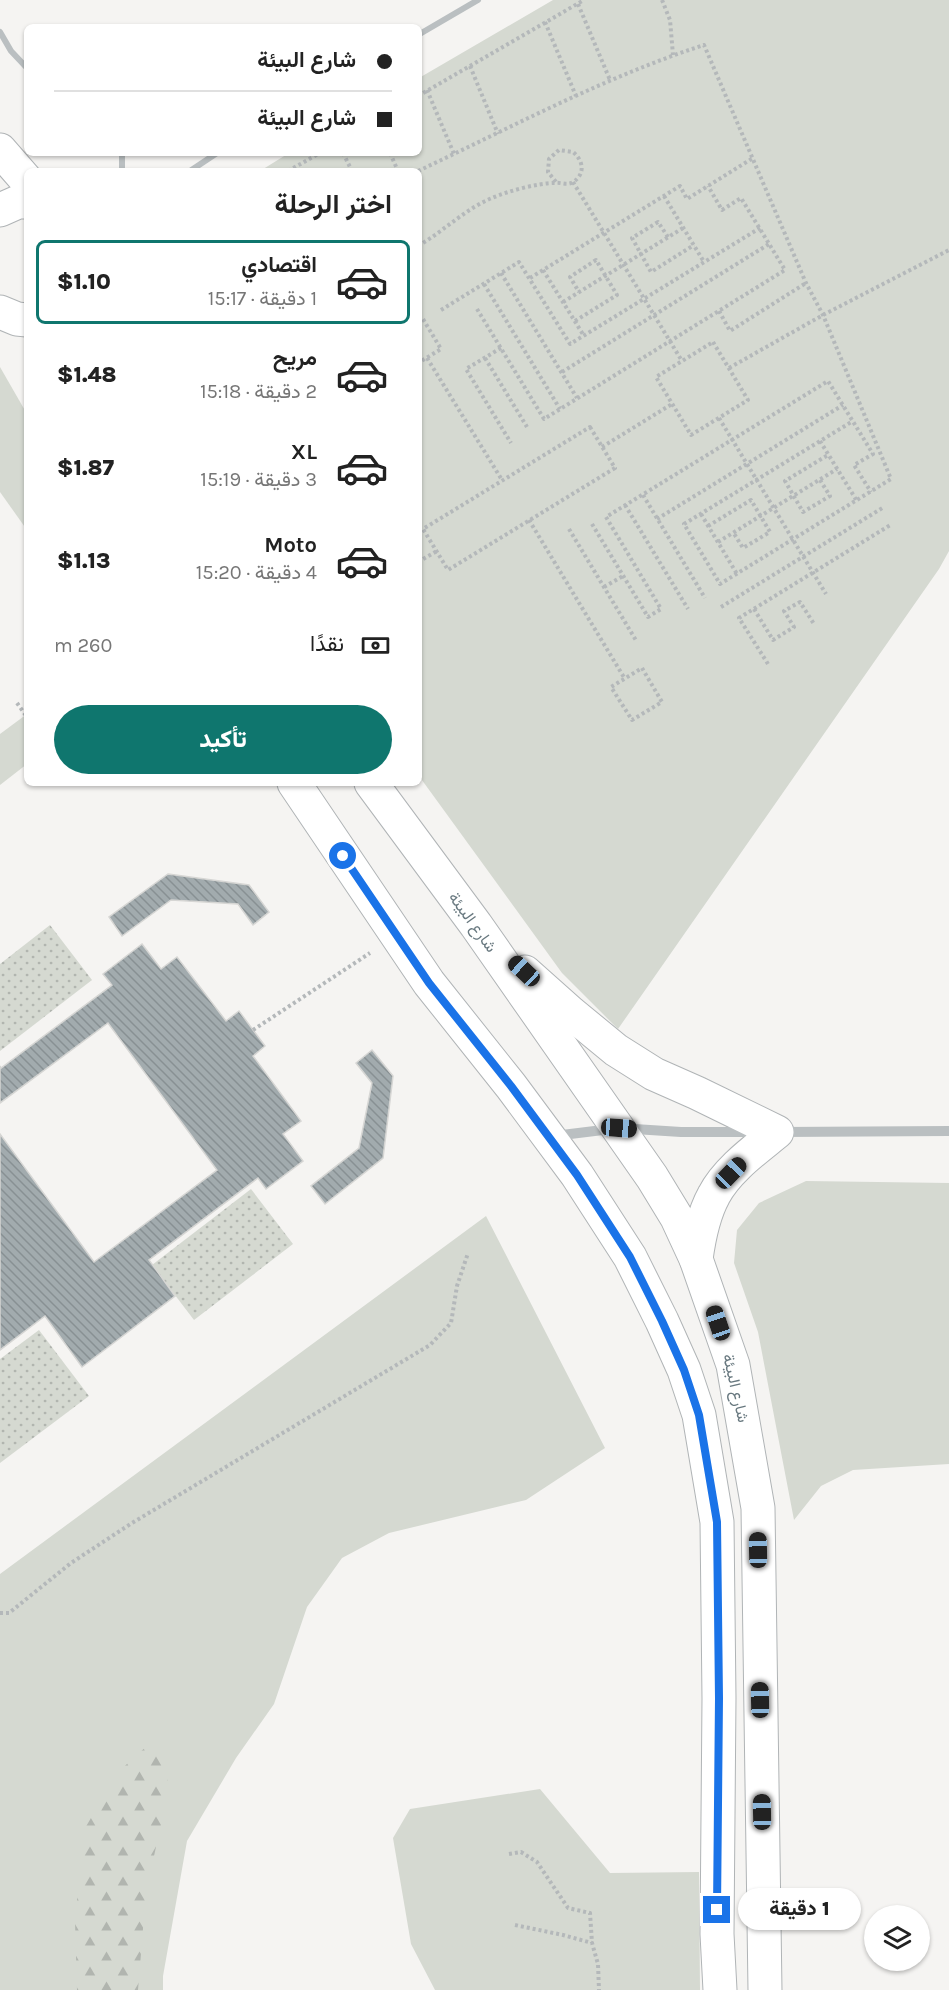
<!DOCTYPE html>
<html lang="ar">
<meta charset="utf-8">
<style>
body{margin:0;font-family:Karla,Vazirmatn,sans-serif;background:#f2f2f2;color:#222;direction:rtl;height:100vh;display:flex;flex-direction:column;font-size:22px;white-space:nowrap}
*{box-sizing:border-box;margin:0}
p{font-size:20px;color:#767676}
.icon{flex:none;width:33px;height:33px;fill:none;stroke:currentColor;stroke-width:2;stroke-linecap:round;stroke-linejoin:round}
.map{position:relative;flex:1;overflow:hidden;direction:ltr}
.panel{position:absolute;left:24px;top:168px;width:398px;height:618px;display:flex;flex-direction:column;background:#fff;border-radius:9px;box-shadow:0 2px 4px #0004;direction:rtl}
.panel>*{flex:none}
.banner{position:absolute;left:24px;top:24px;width:398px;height:132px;border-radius:9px;box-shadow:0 2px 4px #0004;direction:rtl;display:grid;align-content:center;height:132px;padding:0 30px;background:#fff}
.tools{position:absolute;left:864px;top:1905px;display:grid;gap:12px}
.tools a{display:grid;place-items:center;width:66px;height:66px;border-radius:50%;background:#fff;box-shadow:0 2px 4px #0004;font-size:30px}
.end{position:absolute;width:27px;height:27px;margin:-14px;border:8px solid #1a73e8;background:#fff;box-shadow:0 0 0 3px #fff}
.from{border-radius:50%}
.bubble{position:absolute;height:42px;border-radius:21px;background:#fff;box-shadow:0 2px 4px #0004;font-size:20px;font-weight:800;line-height:42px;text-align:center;direction:rtl}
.car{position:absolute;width:18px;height:36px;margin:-18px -9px;border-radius:8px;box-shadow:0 0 4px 2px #0007;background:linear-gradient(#222 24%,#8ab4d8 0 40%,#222 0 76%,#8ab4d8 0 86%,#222 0)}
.banner b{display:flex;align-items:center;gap:21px;height:57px;font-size:22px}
.banner b+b{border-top:2px solid #e0e0e0}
.banner i{width:15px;height:15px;background:#222}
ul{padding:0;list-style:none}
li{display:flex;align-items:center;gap:18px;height:84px;margin:0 12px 9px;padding:0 18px;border:3px solid transparent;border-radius:9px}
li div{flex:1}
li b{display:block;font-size:22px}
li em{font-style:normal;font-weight:800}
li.active{border-color:#0f766e}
li>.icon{width:54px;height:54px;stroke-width:1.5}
h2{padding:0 30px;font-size:27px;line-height:72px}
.pay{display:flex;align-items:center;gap:15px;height:66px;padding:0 30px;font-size:22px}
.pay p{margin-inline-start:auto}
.button{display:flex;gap:12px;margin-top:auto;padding:12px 30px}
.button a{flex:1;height:69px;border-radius:36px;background:#0f766e;color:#fff;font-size:24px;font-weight:800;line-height:69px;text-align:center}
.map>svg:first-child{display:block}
.green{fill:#d5d9d1}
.forest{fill:url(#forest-firs)}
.garden{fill:url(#garden-dots)}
.building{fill:url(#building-back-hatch);stroke:#d6d6d4;stroke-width:1.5}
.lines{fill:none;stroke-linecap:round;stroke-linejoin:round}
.trunk-casing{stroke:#b0b4b6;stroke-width:35}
.path{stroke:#b4b8ba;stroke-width:4;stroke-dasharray:3 3;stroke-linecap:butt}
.minor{stroke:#babfc1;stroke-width:6}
.tertiary{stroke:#babfc1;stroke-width:10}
.trunk{stroke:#fff;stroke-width:33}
.route{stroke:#1a73e8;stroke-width:8}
.labels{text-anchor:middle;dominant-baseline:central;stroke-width:6;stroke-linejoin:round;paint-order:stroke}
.street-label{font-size:16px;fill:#68787f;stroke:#fff}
</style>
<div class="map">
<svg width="949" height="1990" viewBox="0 0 949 1990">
<defs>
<pattern id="forest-firs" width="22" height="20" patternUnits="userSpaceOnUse" patternTransform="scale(1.5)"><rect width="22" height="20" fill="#d5d9d1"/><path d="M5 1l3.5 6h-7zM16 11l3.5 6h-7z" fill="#b1b5af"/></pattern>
<pattern id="garden-dots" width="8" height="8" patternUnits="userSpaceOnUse" patternTransform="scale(1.5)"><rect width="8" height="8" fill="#d5d9d1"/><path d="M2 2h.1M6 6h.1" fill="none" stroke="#b1b5af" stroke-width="1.8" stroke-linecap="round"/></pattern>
<pattern id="building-back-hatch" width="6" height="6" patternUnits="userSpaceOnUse" patternTransform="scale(1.5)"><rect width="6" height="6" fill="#a2abae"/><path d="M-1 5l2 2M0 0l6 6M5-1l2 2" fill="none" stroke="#889093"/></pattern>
</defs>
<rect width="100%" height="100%" fill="#f5f4f2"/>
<g class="green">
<polygon points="553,0 949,0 949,551 939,569 618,1029 562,973 419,776 418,171 260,171 289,153 418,153 419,78"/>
<polygon points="0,367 27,414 27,530 0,492"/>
<polygon points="27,714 27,764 0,785 0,734"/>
<polygon points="806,1181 949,1183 949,1464 853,1470 821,1486 794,1520 758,1332 734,1263 737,1230 759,1203"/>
<polygon points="486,1216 605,1448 526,1500 389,1533 342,1558 307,1607 274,1704 236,1758 187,1841 163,1976 163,1990 0,1990 0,1574"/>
<polygon points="540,1789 610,1873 699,1872 700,1990 435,1990 411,1944 393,1838 410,1809"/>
</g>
<polygon class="forest" points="148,1745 167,1762 168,1793 146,1892 138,1990 77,1990 75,1921 84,1830 117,1773"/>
<g class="garden">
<polygon points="50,925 92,980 0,1051 0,964"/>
<polygon points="251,1189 293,1244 194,1320 152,1265"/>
<polygon points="39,1330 89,1396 0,1463 0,1359"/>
</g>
<g class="building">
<polygon points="168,874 249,885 269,912 253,925 238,904 171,900 122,936 109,917"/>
<polygon points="142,944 161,969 177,957 226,1021 239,1011 265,1046 253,1056 301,1121 283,1134 303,1161 266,1189 258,1178 149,1260 175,1296 82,1367 45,1316 0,1350 0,1134 94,1262 217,1170 108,1023 0,1103 0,1066 1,1068 112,985 103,974"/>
<polygon points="372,1050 393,1076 383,1158 325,1204 311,1186 359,1148 372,1083 356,1063"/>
</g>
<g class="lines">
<g class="trunk-casing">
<g id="trunk">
<polyline points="0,150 27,181"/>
<polyline points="0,210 18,202 27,202"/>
<polyline points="0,312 17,319 27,320"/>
<polyline points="294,783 429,983 511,1086 577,1175 630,1257 662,1321 684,1370 699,1415 717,1522 719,1698 717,1934 720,1990"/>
<polyline points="371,783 476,925 652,1177 677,1218 696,1259 733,1365 758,1508 765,1990"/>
<path d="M525 972 571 1013 616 1050 654 1074 697 1093 777 1132C755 1150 727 1170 714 1195 703 1215 699 1237 696 1259"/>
</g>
</g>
<g class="path">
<polyline points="662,0 670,20 673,55"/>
<polyline points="578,4 610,80"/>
<polyline points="545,22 576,96"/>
<polyline points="470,66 498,134"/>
<polyline points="427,90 454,154"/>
<polyline points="418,96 584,0"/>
<polyline points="343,153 352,171"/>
<polyline points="390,153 398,171"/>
<polyline points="288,171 320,153"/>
<path d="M418 171C512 127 605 77 704 45L806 283 823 315 891 479 720 584 684 524 853 421"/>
<polyline points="573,182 682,361"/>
<polyline points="664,196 704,262"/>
<polyline points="668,237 658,222 632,238 651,272 694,245"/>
<path d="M418 246C444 231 465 209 492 198 508 191 538 183 555 183 561 182 567 186 573 182 586 174 583 160 573 152L559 150 549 159 548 172 556 182"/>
<polyline points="543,270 584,336"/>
<polyline points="501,273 577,398"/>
<polyline points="530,278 680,186 687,199 753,158"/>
<polyline points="484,284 560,409"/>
<polyline points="563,302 683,228"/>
<polyline points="477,309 544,419 785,270 741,198 722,210 708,186"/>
<polyline points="441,310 519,262 570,344 760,228"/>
<polyline points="719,311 730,331 806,283"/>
<polyline points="575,321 617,295 596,260 570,277 579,292"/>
<polyline points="418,322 423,319 441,349 418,363"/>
<polygon points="713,342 748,400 691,435 656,377"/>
<polyline points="501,348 466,369 511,443"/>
<polyline points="427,358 502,480"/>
<polyline points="485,358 527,427"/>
<polyline points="729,368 823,315 949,250"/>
<polyline points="562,372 769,244"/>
<polyline points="719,418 826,594"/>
<polygon points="590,427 615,468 448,570 423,529"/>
<polyline points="820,441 857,501"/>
<polyline points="602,447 672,404"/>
<polyline points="820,480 830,496 803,512 785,481 828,455"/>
<polyline points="643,495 705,598"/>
<polyline points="625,505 688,609"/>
<polyline points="701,514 737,574"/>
<polyline points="657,519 843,405"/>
<polyline points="529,520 625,679"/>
<polyline points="592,524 648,617 661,609 606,517 828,381 873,454 854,465 871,492"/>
<polyline points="708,526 751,500 770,532 743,548 733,532"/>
<polyline points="569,529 637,642"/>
<polyline points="718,542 837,469"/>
<polyline points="418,562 437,551"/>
<polyline points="604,587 623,576"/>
<polyline points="721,607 884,507"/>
<polyline points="754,609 773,640 794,627 784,611 800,602 814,624"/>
<polyline points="768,664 739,618 892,524"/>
<polygon points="642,668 662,702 632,720 611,687"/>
<polyline points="17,703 27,717"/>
<polyline points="253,1030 370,953"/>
<polyline points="0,1613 9,1613 71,1563 132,1523 430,1345 451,1323 457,1286 468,1253"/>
<polyline points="509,1854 521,1852 537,1862 568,1908 590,1913 592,1943"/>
<polyline points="515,1925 563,1935 592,1943 598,1964 599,1990"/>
</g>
<g class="minor">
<polyline points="0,32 11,51 27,68"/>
<polyline points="418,35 478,0"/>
<polyline points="122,171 122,153"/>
<polyline points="190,171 217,153"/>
</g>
<g class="tertiary">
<polyline points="781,1132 949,1131"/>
<polyline points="554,1136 619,1128 681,1132 751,1132"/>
</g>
<use href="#trunk" class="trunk"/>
</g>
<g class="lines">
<polyline class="route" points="343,856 429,983 511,1086 577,1175 630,1257 662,1321 684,1370 699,1415 717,1522 719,1698 717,1910"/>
</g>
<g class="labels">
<g class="street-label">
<text transform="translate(473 922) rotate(54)">شارع البيئة</text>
<text transform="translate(736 1388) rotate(77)">شارع البيئة</text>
</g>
</g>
</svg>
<div class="tools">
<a><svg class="icon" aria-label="layers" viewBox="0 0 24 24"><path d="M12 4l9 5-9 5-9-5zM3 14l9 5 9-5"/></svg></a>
</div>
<i class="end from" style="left:343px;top:856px"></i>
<i class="end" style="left:717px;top:1910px"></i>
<div class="bubble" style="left:738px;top:1888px;width:123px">1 دقيقة</div>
<i class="car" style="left:524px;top:971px;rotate:313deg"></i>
<i class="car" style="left:619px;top:1128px;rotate:94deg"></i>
<i class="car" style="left:731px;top:1173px;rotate:44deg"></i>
<i class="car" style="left:718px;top:1323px;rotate:341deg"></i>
<i class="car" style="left:758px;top:1550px;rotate:359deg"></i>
<i class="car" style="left:760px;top:1700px;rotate:359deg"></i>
<i class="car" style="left:762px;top:1812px;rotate:359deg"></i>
<div class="banner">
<b><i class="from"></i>شارع البيئة</b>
<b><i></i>شارع البيئة</b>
</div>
<section class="panel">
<h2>اختر الرحلة</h2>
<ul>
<li class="active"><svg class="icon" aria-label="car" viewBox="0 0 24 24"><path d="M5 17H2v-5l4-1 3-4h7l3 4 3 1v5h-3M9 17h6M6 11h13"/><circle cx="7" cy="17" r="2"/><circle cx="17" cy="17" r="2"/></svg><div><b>اقتصادي</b><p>1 دقيقة · 15:17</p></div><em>$1.10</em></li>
<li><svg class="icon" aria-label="car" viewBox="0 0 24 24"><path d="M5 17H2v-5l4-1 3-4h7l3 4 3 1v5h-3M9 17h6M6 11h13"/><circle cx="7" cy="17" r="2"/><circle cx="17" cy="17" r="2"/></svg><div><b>مريح</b><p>2 دقيقة · 15:18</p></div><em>$1.48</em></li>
<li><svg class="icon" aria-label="car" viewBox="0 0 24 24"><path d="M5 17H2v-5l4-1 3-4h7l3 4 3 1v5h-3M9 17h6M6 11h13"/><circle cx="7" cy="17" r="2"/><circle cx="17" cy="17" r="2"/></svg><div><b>XL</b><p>3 دقيقة · 15:19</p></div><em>$1.87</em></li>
<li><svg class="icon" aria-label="car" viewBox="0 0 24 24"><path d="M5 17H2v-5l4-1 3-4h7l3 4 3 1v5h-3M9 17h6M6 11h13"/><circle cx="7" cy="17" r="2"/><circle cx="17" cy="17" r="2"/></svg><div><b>Moto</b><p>4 دقيقة · 15:20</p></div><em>$1.13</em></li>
</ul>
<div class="pay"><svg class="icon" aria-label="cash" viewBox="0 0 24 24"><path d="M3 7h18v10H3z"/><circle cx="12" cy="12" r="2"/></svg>نقدًا<p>260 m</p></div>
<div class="button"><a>تأكيد</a></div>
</section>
</div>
